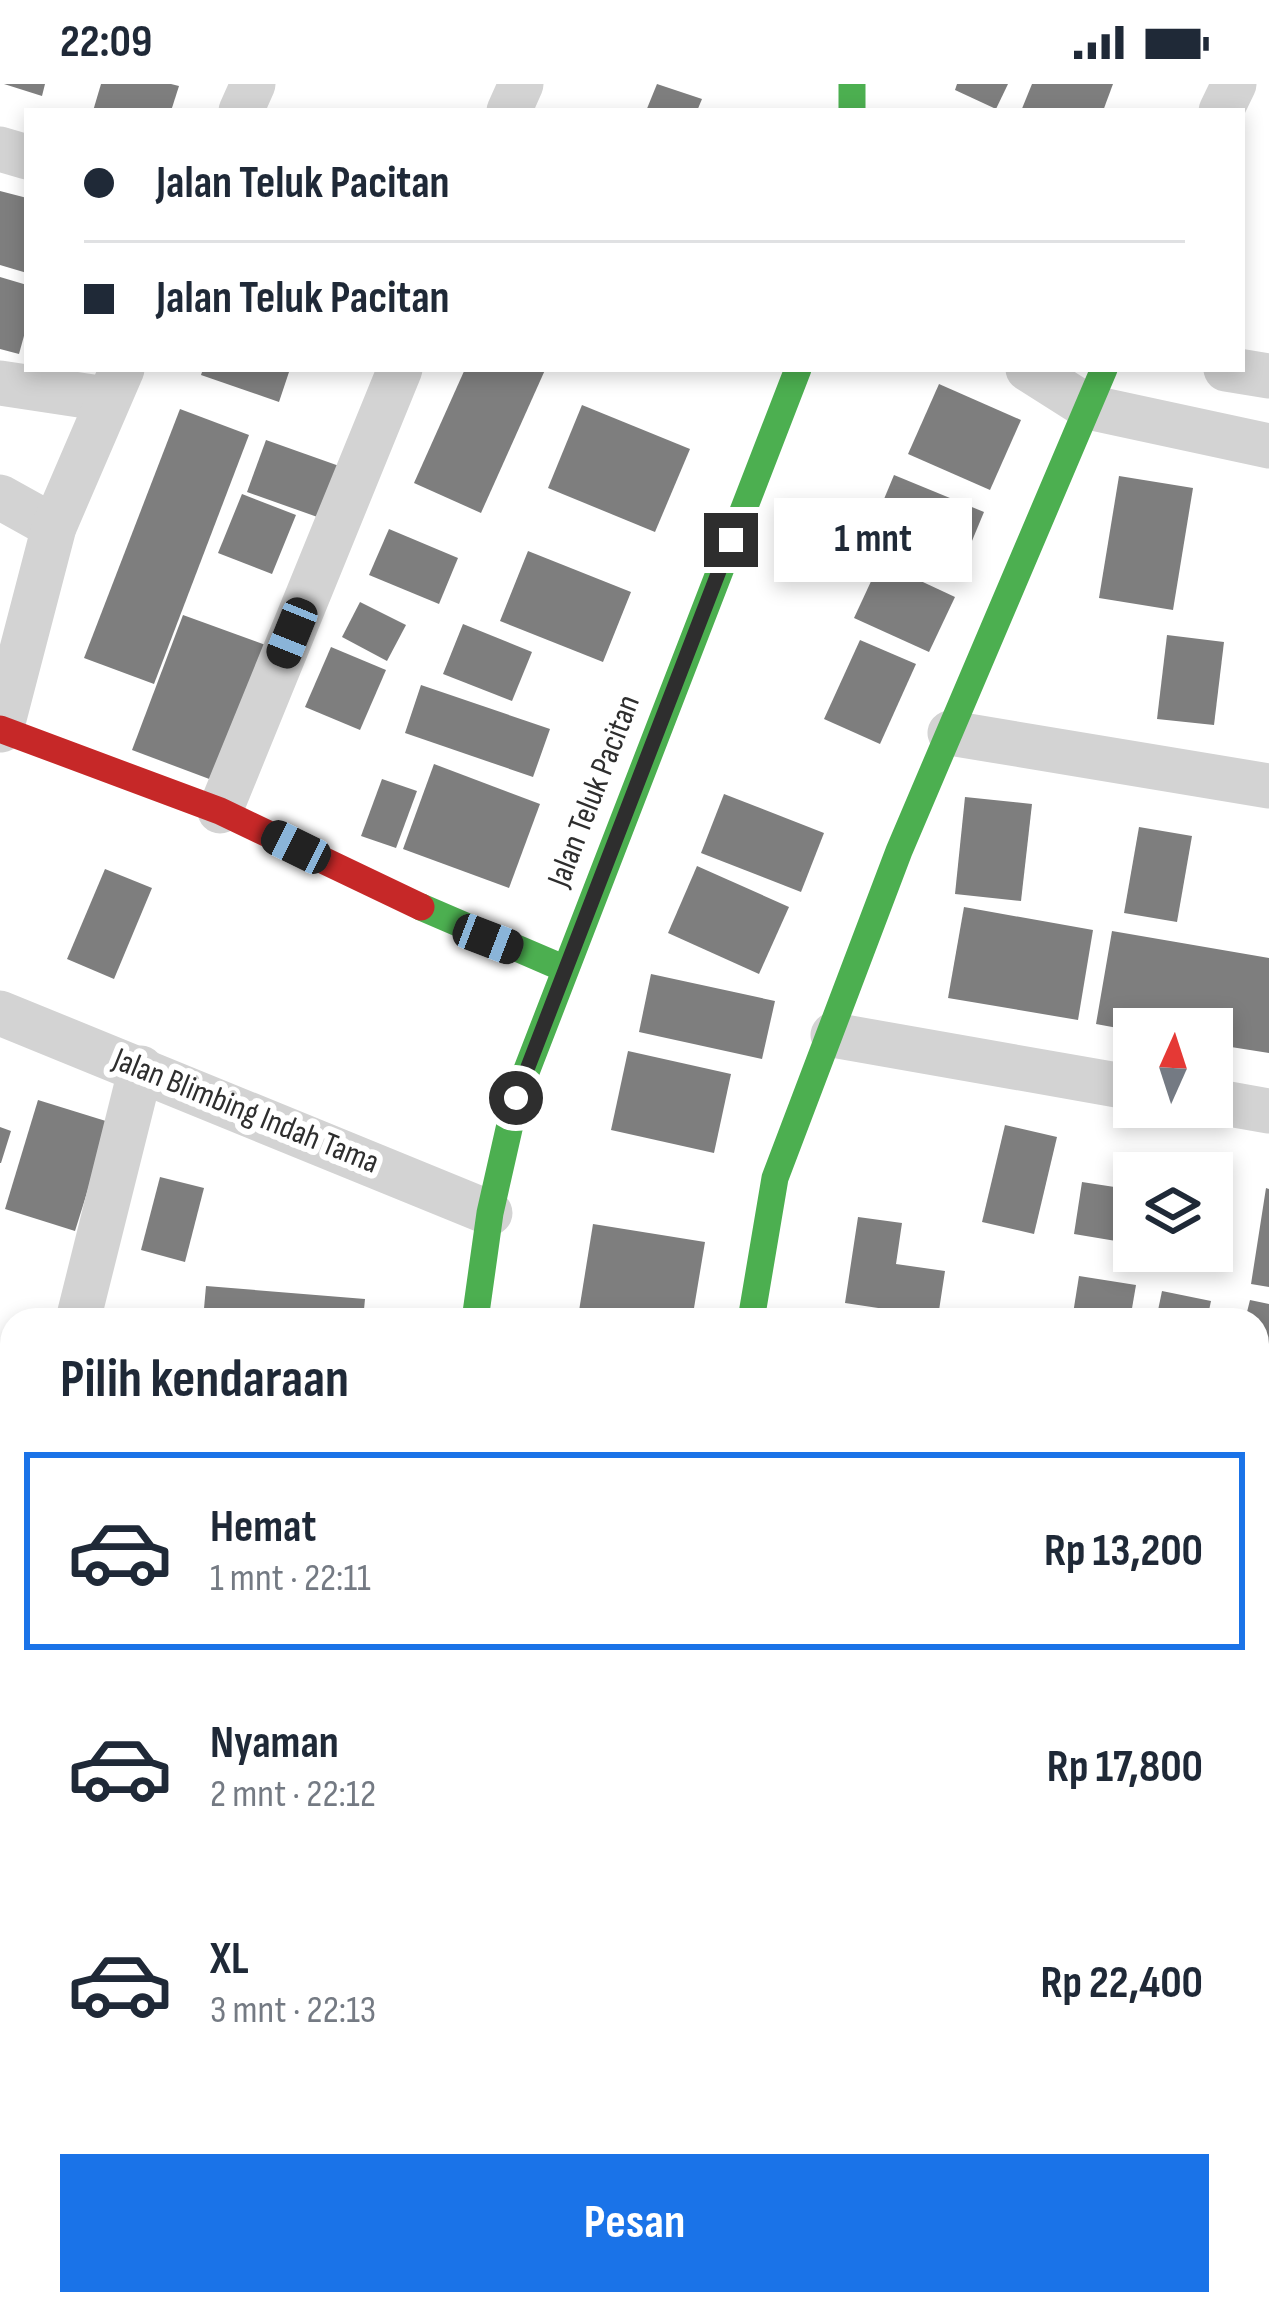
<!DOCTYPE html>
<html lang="id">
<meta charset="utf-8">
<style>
body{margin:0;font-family:"Sofia Sans Condensed",sans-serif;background:#f6f6f7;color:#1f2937;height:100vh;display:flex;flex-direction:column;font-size:45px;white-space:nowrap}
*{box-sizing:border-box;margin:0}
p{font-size:39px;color:#747a83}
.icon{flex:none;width:66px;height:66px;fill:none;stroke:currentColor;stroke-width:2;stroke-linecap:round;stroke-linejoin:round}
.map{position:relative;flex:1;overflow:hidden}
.sheet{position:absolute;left:0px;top:1224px;width:1269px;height:1008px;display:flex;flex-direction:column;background:#fff;border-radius:36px 36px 0 0;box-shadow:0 6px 18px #0003}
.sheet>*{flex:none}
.banner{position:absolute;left:24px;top:24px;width:1221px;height:264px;border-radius:0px;box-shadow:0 6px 18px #0003;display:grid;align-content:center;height:264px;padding:0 60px;background:#fff}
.needle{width:78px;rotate:3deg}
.tools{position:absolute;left:1113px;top:924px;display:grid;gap:24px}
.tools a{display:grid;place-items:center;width:120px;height:120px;border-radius:0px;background:#fff;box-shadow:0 6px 18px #0003;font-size:60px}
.end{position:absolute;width:54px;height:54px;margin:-27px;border:15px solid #2e2e2e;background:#fff;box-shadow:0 0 0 6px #fff}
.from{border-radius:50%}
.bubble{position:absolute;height:84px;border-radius:0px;background:#fff;box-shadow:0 6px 18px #0003;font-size:39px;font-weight:700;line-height:84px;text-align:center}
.car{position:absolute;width:36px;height:72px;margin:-36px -18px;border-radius:15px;box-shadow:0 0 9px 3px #0007;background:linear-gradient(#222 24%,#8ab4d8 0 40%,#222 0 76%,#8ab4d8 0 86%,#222 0)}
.banner b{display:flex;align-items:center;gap:42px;height:114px;font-size:45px}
.banner b+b{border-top:3px solid #e0e1e3}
.banner i{width:30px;height:30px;background:#1f2937}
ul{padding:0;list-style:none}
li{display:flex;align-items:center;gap:36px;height:198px;margin:0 24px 18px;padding:0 36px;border:6px solid transparent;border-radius:0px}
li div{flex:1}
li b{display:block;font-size:45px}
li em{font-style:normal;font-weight:700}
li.selected{border-color:#1a73e8}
li>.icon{width:108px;height:108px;stroke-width:1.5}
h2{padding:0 60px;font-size:54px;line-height:144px}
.action{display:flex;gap:24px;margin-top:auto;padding:24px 60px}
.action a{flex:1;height:138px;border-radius:0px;background:#1a73e8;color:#fff;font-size:48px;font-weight:700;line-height:138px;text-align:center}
.status{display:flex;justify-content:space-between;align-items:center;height:84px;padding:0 60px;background:#fff;direction:ltr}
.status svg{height:33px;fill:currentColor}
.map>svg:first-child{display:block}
.building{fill:#7e7e7e}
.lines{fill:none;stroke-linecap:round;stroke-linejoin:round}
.street{stroke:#d3d3d3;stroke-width:45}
.fast{stroke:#4caf50;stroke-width:27}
.slow{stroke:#ffc107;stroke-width:27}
.jam{stroke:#c62828;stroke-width:27}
.route{stroke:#2e2e2e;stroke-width:15}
.labels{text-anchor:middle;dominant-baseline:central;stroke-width:12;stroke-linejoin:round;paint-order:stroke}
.street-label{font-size:33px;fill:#2e2e2e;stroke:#fff}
</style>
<div class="status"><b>22:09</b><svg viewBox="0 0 49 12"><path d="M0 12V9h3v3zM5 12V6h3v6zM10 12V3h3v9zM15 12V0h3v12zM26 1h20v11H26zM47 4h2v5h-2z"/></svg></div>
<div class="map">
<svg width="1269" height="2232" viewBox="0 0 1269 2232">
<rect width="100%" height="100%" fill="#fff"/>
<g class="building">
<polygon points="4,0 45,0 42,12"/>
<polygon points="101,0 171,0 179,2 171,27 93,27"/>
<polygon points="657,0 702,15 697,27 646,27"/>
<polygon points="957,0 1008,0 996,25 955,6"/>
<polygon points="1032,0 1113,0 1103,27 1021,27"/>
<polygon points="0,107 27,114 27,189 0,181"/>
<polygon points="0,193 27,201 27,241 19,270 0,265"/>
<polygon points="203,285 290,285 279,318 201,291"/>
<polygon points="465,285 545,286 481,429 414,399"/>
<polygon points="939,300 1021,336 990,406 908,370"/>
<polygon points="582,321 690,365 655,448 548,404"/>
<polygon points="180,325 249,351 154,600 84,574"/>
<polygon points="266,356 342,383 323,435 247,408"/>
<polygon points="894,391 984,428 957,493 867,456"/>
<polygon points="1119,392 1193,404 1173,526 1099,514"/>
<polygon points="242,410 296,431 272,490 218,469"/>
<polygon points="389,445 458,474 439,520 369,491"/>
<polygon points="528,467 631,508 603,578 500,537"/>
<polygon points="880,478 955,513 929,568 854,534"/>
<polygon points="360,518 406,541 387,577 342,553"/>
<polygon points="183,531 271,563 220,699 132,666"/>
<polygon points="463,540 532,568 512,617 443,590"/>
<polygon points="1167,551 1224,558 1214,641 1157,635"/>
<polygon points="860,556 916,580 880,660 824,635"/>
<polygon points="331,563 386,586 360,646 305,623"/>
<polygon points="421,601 550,645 533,693 405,649"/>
<polygon points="434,680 540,720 509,804 403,765"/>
<polygon points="382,695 417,707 396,764 361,752"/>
<polygon points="724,710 824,749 801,808 701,769"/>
<polygon points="965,713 1032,720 1021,817 955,810"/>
<polygon points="1139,743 1192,752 1177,838 1124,829"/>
<polygon points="697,782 789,823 759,890 668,849"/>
<polygon points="105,785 152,804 114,895 67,875"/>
<polygon points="964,823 1093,846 1078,936 948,914"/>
<polygon points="1112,847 1269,874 1269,969 1212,960 1212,945 1134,947 1096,940"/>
<polygon points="651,890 775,917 762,975 639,948"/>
<polygon points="628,967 731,990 714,1069 611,1046"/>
<polygon points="38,1016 109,1038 75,1147 5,1125"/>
<polygon points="1005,1041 1057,1053 1034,1150 982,1138"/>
<polygon points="0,1043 11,1047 1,1079 0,1079"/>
<polygon points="160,1093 204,1104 185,1178 141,1166"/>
<polygon points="1082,1098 1134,1106 1134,1160 1074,1150"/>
<polygon points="1266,1104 1269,1105 1269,1203 1251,1200"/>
<polygon points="858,1133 902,1139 896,1180 945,1187 938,1233 845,1219"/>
<polygon points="593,1140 705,1158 692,1236 635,1236 579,1227"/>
<polygon points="1079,1192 1136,1201 1130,1236 1072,1236"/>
<polygon points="206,1202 365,1215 363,1236 203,1236"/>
<polygon points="1162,1207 1211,1217 1207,1236 1156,1236"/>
<polygon points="1250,1216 1269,1220 1269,1288 1257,1286 1257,1236 1245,1236"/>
<polygon points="0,1300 12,1304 12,1377 1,1413"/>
<polygon points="1257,1537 1269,1538 1269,1629 1257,1628"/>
<polygon points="0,1805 12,1806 12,1850 0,1849"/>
</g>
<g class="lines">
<g class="street">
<polyline points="241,27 253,0"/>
<polyline points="509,27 521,0"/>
<polyline points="1221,27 1234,0"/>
<polyline points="0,65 27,73"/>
<polyline points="1028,285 1088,323 1269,362"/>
<polyline points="1226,285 1269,292"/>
<polyline points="0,299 106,315"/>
<polyline points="0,413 54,443"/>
<polyline points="1,646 54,443 122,285"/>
<polyline points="950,649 1269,702"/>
<polyline points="220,727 400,285"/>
<polyline points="0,929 490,1129"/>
<polyline points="833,951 1134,1004"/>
<polyline points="1212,1017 1269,1027"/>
<polyline points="78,1236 141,984"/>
<polyline points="1257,1345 1269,1347"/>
<polyline points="0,1495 12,1459"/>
<polyline points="1257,1682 1269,1683"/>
<polyline points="0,1711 12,1716"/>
<polyline points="1257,1753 1269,1754"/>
</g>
<g class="fast">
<polyline points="852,0 852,27"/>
<polyline points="421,823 563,884"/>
<polyline points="475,1236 490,1129 516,1014 798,285"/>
<polyline points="751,1236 775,1094 899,767 1104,285"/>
<polyline points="0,2107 12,2109"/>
<polyline points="687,2220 767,2232"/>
</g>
<g class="slow">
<polyline points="0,2176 12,2178"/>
<polyline points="246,2220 253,2232"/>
<polyline points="358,2232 367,2220"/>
</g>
<polyline class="jam" points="0,645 220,727 421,823"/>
</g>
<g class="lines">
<polyline class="route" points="516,1014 731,456"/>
</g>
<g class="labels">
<g class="street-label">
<text transform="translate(594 707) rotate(-69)">Jalan Teluk Pacitan</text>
<text transform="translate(246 1027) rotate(22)">Jalan Blimbing Indah Tama</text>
</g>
</g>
</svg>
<div class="tools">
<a><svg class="needle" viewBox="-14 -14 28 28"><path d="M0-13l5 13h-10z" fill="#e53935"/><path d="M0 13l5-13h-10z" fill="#747a83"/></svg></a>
<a><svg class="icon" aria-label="layers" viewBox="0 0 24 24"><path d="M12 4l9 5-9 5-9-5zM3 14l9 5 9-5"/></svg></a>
</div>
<i class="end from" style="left:516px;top:1014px"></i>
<i class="end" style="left:731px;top:456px"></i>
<div class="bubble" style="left:774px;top:414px;width:198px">1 mnt</div>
<i class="car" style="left:292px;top:549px;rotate:202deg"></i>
<i class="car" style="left:296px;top:763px;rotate:296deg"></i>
<i class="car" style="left:488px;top:855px;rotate:111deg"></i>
<div class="banner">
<b><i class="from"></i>Jalan Teluk Pacitan</b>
<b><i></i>Jalan Teluk Pacitan</b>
</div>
<section class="sheet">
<h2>Pilih kendaraan</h2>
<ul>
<li class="selected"><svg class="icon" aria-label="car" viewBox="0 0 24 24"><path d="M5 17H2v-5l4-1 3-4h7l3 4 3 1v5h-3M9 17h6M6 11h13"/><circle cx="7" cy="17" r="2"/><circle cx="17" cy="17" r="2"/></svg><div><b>Hemat</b><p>1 mnt · 22:11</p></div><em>Rp 13,200</em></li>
<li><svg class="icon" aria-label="car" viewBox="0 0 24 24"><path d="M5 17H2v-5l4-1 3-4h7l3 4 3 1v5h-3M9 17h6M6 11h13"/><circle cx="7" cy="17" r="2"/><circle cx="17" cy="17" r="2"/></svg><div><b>Nyaman</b><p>2 mnt · 22:12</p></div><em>Rp 17,800</em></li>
<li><svg class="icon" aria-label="car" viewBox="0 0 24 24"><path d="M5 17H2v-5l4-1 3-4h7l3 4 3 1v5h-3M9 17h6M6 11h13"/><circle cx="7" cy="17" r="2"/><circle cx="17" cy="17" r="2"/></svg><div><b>XL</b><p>3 mnt · 22:13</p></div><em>Rp 22,400</em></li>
</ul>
<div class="action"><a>Pesan</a></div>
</section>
</div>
